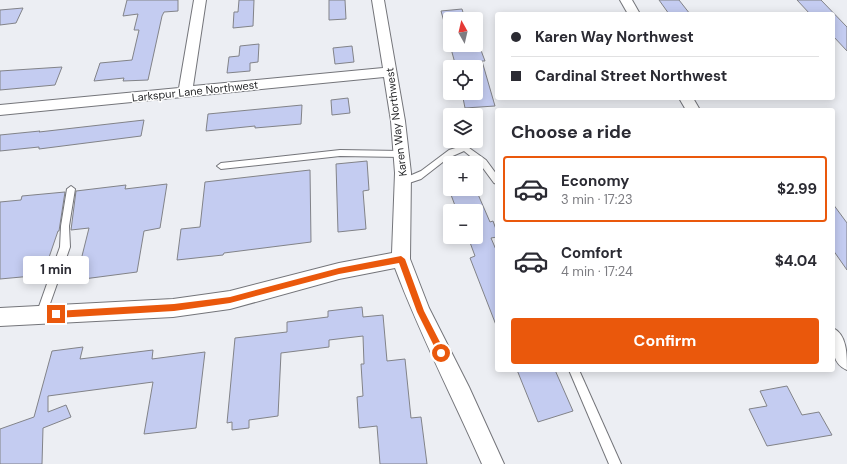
<!DOCTYPE html>
<meta charset="utf-8">
<style>
body{margin:0;font-family:"DM Sans",sans-serif;background:#f7f7f7;color:#2b2b33;height:100vh;display:flex;flex-direction:column;font-size:15px;white-space:nowrap}
*{box-sizing:border-box;margin:0}
p{font-size:13px;color:#7c7c81}
.icon{flex:none;width:22px;height:22px;fill:none;stroke:currentColor;stroke-width:2;stroke-linecap:round;stroke-linejoin:round}
.map{position:relative;flex:1;overflow:hidden}
.details{position:absolute;left:495px;top:108px;width:340px;height:264px;display:flex;flex-direction:column;background:#fff;border-radius:4px;box-shadow:0 2px 10px #0003}
.details>*{flex:none}
.hud{position:absolute;left:495px;top:12px;width:340px;height:88px;border-radius:4px;box-shadow:0 2px 10px #0003;display:grid;align-content:center;height:88px;padding:0 16px;background:#fff}
.needle{width:26px;rotate:352deg}
.buttons{position:absolute;left:443px;top:12px;display:grid;gap:8px}
.buttons a{display:grid;place-items:center;width:40px;height:40px;border-radius:4px;background:#fff;box-shadow:0 2px 10px #0003;font-size:20px}
.end{position:absolute;width:18px;height:18px;margin:-9px;border:5px solid #ea580c;background:#fff;box-shadow:0 0 0 2px #fff}
.from{border-radius:50%}
.bubble{position:absolute;height:28px;border-radius:4px;background:#fff;box-shadow:0 2px 10px #0003;font-size:13px;font-weight:700;line-height:28px;text-align:center}
.hud b{display:flex;align-items:center;gap:14px;height:38px;font-size:15px}
.hud b+b{border-top:1px solid #e1e1e2}
.hud i{width:10px;height:10px;background:#2b2b33}
ul{padding:0;list-style:none}
li{display:flex;align-items:center;gap:12px;height:66px;margin:0 8px 6px;padding:0 8px;border:2px solid transparent;border-radius:4px}
li div{flex:1}
li b{display:block;font-size:15px}
li em{font-style:normal;font-weight:700}
li.current{border-color:#ea580c}
li>.icon{width:36px;height:36px;stroke-width:1.5}
h2{padding:0 16px;font-size:18px;line-height:48px}
.cta{display:flex;gap:8px;margin-top:auto;padding:8px 16px}
.cta a{flex:1;height:46px;border-radius:4px;background:#ea580c;color:#fff;font-size:16px;font-weight:700;line-height:46px;text-align:center}
.map>svg:first-child{display:block}
.building{fill:#c4ccf1;stroke:#828388}
.lines{fill:none;stroke-linecap:round;stroke-linejoin:round}
.lane-casing{stroke:#74757a;stroke-width:2}
.street-casing{stroke:#74757a;stroke-width:2}
.lane{fill:#fff;fill-rule:evenodd}
.street{fill:#fff;fill-rule:evenodd}
.route{fill:#ea580c}
.labels{text-anchor:middle;dominant-baseline:central;stroke-width:3;stroke-linejoin:round;paint-order:stroke}
.street-label{font-size:11px;fill:#28292b;stroke:#fff}
</style>
<div class="map">
<svg width="847" height="464" viewBox="0 0 847 464">
<rect width="100%" height="100%" fill="#eceef3"/>
<g class="building">
<polygon points="127,0 178,0 178,11 164,12 162,16 148,80 123,81 124,78 94,81 100,63 132,60 139,30 134,30 138,14 123,16"/>
<polygon points="239,0 254,0 253,26 233,28 234,12 238,12"/>
<polygon points="329,0 345,0 346,19 329,20"/>
<polygon points="659,0 679,0 690,14 669,14"/>
<polygon points="797,0 821,0 847,27 847,51 833,36 833,14 810,14"/>
<polygon points="23,8 16,23 0,25 0,10"/>
<polygon points="462,9 465,19 450,19 450,43 441,11"/>
<polygon points="259,44 258,62 250,63 250,71 227,73 229,57 239,56 240,46"/>
<polygon points="450,45 479,45 485,61 482,61 495,106 465,108 462,93 476,93 476,67 456,67"/>
<polygon points="352,46 354,62 335,64 333,48"/>
<polygon points="62,67 55,85 0,90 0,71"/>
<polygon points="348,98 350,113 332,115 331,100"/>
<polygon points="302,105 301,124 255,128 255,126 206,131 208,114"/>
<polygon points="144,120 141,136 39,149 39,147 0,151 0,135 40,131 39,132"/>
<polygon points="367,161 369,190 363,191 366,229 338,232 336,164"/>
<polygon points="310,170 311,242 224,253 223,255 177,260 181,229 200,227 205,182"/>
<polygon points="476,181 480,191 477,192 490,222 493,221 497,232 497,237 491,238 497,252 497,325 496,325 470,258 475,256 468,237 476,237 476,211 457,211 447,184 450,183 450,189 476,189"/>
<polygon points="167,184 160,228 144,231 137,272 76,280 89,228 71,230 76,191 126,185 125,189"/>
<polygon points="65,192 59,231 58,231 43,275 0,279 0,202 21,200 22,196"/>
<polygon points="833,204 847,223 847,270 833,250"/>
<polygon points="362,307 363,317 383,315 387,361 405,359 411,418 421,417 427,464 380,464 377,426 359,428 357,397 363,396 361,364 364,364 363,336 329,340 329,347 281,353 278,416 249,420 249,428 232,430 232,422 227,423 235,338 287,332 287,322 328,317 328,311"/>
<polygon points="83,347 80,359 153,350 152,359 205,352 196,428 144,434 153,382 48,396 48,412 66,405 71,417 43,428 42,464 0,464 0,429 34,417 52,351"/>
<polygon points="517,370 555,370 573,411 538,422"/>
<polygon points="787,386 802,415 819,412 832,435 767,446 749,409 767,406 760,391"/>
</g>
<g class="lines">
<g class="lane-casing">
<g id="lane">
<polygon points="465,145 486,160 497,175 497,184 494,183 480,164 464,151 448,158 421,179 403,185 400,184 399,182 400,180 421,171 449,150"/>
<polygon points="340,150 401,151 405,154 401,157 340,156 221,169 217,166 221,163"/>
<polygon points="71,186 75,189 69,226 70,247 46,315 45,318 41,320 37,318 36,315 60,247 61,226 67,189"/>
<polygon points="569,370 579,370 621,464 609,464"/>
</g>
</g>
<g class="street-casing">
<g id="street">
<path d="M194 0H206L193 86 383 68 372 0H384L405 121 411 173 410 259 429 308 469 387 504 464H482C453 398 420 335 395 268L339 279 230 309 173 317 0 326V308L173 299 230 291 339 263 392 253 395 173 391 121 384 77 0 115V105L179 88Z"/>
<polygon points="620,0 632,0 640,14 628,14"/>
<polygon points="679,98 693,98 700,110 686,110"/>
<path d="M833 328C847 335 847 354 847 370 830 363 833 344 833 328Z"/>
</g>
</g>
<use href="#lane" class="lane"/>
<use href="#street" class="street"/>
</g>
<polygon class="route" points="401,256 405,259 424,311 444,350 444,356 439,356 417,312 399,263 339,274 230,303 174,311 56,318 52,314 56,311 174,304 230,297 339,268"/>
<g class="labels">
<g class="street-label">
<text transform="translate(195 91) rotate(-6)">Larkspur Lane Northwest</text>
<text transform="translate(396 122) rotate(-97)">Karen Way Northwest</text>
</g>
</g>
</svg>
<div class="buttons">
<a><svg class="needle" viewBox="-14 -14 28 28"><path d="M0-13l5 13h-10z" fill="#e53935"/><path d="M0 13l5-13h-10z" fill="#7c7c81"/></svg></a>
<a><svg class="icon" aria-label="locate" viewBox="0 0 24 24"><circle cx="12" cy="12" r="6"/><path d="M12 2v4M12 18v4M2 12h4M18 12h4"/></svg></a>
<a><svg class="icon" aria-label="layers" viewBox="0 0 24 24"><path d="M12 4l9 5-9 5-9-5zM3 14l9 5 9-5"/></svg></a>
<a>+</a>
<a>−</a>
</div>
<i class="end from" style="left:441px;top:353px"></i>
<i class="end" style="left:56px;top:314px"></i>
<div class="bubble" style="left:23px;top:256px;width:66px">1 min</div>
<div class="hud">
<b><i class="from"></i>Karen Way Northwest</b>
<b><i></i>Cardinal Street Northwest</b>
</div>
<section class="details">
<h2>Choose a ride</h2>
<ul>
<li class="current"><svg class="icon" aria-label="car" viewBox="0 0 24 24"><path d="M5 17H2v-5l4-1 3-4h7l3 4 3 1v5h-3M9 17h6M6 11h13"/><circle cx="7" cy="17" r="2"/><circle cx="17" cy="17" r="2"/></svg><div><b>Economy</b><p>3 min · 17:23</p></div><em>$2.99</em></li>
<li><svg class="icon" aria-label="car" viewBox="0 0 24 24"><path d="M5 17H2v-5l4-1 3-4h7l3 4 3 1v5h-3M9 17h6M6 11h13"/><circle cx="7" cy="17" r="2"/><circle cx="17" cy="17" r="2"/></svg><div><b>Comfort</b><p>4 min · 17:24</p></div><em>$4.04</em></li>
</ul>
<div class="cta"><a>Confirm</a></div>
</section>
</div>
